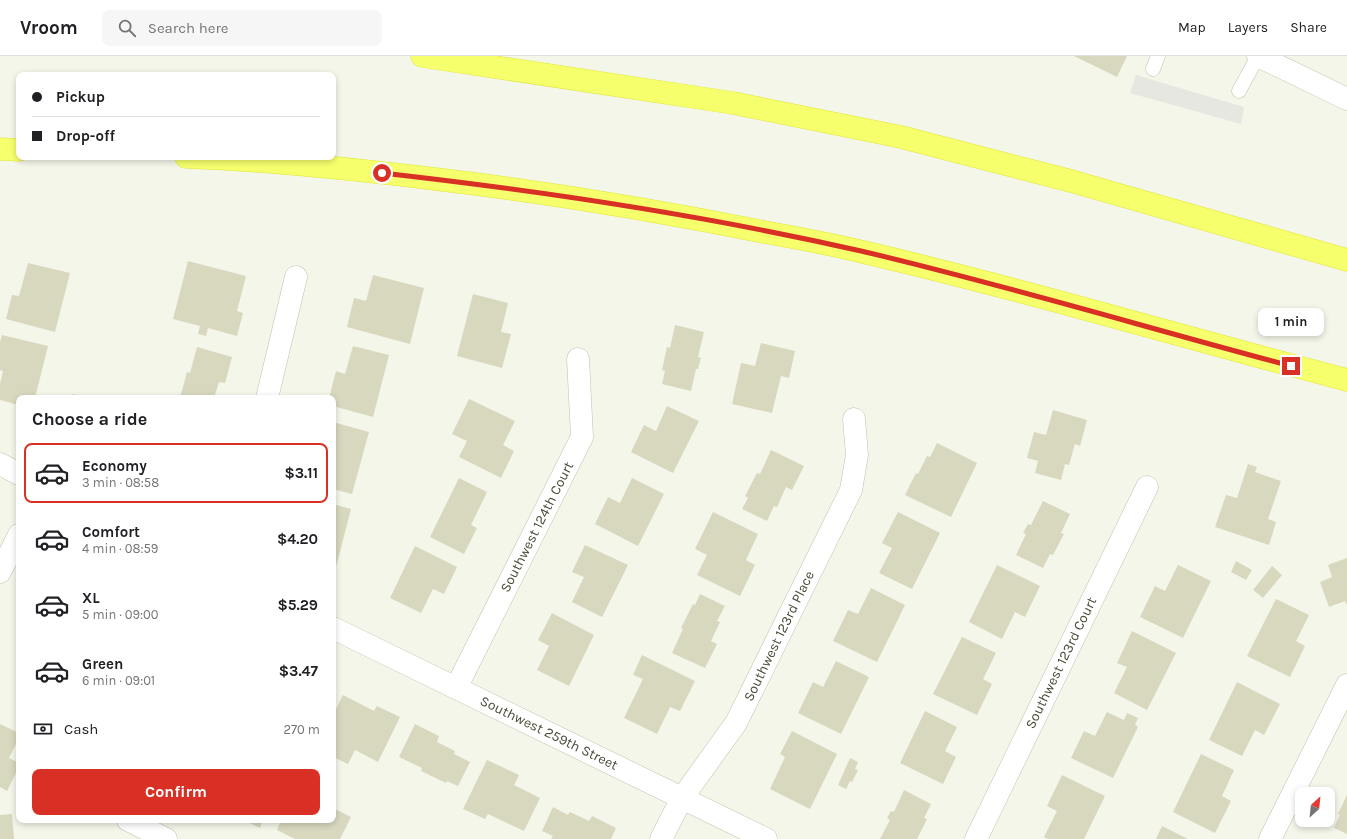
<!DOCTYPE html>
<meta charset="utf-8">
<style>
body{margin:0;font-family:Karla,sans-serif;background:#f6f6f6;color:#202124;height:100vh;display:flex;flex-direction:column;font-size:15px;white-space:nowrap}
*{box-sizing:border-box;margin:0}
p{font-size:13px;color:#757577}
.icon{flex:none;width:22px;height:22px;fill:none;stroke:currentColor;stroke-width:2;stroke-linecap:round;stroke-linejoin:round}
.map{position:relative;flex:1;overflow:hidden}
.side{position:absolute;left:16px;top:339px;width:320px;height:428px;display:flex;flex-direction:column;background:#fff;border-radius:8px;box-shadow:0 2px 6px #0003}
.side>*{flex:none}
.top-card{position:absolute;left:16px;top:16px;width:320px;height:88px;border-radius:8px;box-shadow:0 2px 6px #0003;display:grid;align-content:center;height:88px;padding:0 16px;background:#fff}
.needle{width:26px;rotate:27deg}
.buttons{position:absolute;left:1295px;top:731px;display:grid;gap:8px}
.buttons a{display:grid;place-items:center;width:40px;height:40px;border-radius:8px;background:#fff;box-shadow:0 2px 6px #0003;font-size:20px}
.end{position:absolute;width:18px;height:18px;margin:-9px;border:5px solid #d93025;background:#fff;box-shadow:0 0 0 2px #fff}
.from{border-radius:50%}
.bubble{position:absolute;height:28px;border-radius:8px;background:#fff;box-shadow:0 2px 6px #0003;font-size:13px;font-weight:700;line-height:28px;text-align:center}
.top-card b{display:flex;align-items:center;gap:14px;height:38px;font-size:15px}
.top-card b+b{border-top:1px solid #e0e0e0}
.top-card i{width:10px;height:10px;background:#202124}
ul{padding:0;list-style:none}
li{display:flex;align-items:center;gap:12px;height:60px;margin:0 8px 6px;padding:0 8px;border:2px solid transparent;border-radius:8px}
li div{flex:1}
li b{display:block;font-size:15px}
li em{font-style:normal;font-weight:700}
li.selected{border-color:#d93025}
li>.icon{width:36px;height:36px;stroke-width:1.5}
h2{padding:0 16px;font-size:18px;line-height:48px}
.pay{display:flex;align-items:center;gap:10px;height:44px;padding:0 16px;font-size:15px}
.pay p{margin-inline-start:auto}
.button{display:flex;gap:8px;margin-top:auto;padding:8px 16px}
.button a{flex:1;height:46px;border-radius:8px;background:#d93025;color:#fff;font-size:16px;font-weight:700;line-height:46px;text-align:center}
header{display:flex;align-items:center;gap:24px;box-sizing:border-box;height:56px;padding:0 20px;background:#fff;border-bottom:1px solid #e0e0e0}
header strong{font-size:19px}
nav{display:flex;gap:22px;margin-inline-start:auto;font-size:14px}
.search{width:280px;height:36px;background:#f6f6f6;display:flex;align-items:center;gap:10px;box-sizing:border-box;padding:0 14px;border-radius:8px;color:#757577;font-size:15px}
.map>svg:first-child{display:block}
.parking{fill:#e7e7e2}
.building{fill:#d8d8bf}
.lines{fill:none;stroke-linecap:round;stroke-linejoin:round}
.service-casing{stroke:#c0c2ac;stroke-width:15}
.minor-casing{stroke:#c0c2ac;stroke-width:23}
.tertiary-casing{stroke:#c0c2ac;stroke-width:23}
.motorway-casing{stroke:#e0e535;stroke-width:23}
.service{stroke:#fff;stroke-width:14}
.minor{stroke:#fff;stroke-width:22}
.tertiary{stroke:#fff;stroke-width:22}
.motorway{stroke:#f6ff6c;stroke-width:22}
.route{stroke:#d93025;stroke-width:5}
.labels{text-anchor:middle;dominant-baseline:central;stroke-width:3;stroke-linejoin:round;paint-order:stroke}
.street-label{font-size:14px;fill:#4a4a38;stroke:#fff}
</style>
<header>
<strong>Vroom</strong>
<div class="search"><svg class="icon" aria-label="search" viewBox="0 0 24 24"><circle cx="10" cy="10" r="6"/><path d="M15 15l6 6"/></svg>Search here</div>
<nav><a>Map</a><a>Layers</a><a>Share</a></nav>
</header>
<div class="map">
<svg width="1347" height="783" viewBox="0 0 1347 783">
<rect width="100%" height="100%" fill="#f5f6ea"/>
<polygon class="parking" points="1136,19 1244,51 1241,68 1130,37"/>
<g class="building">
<polygon points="1074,0 1127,0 1117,21"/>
<polygon points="188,205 246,220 237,255 243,257 237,280 208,272 206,280 198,278 200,270 173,263"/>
<polygon points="28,207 70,217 55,276 6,263 12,239 19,240"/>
<polygon points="373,219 424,232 410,288 347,271 354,242 366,245"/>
<polygon points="473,238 508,247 501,276 511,278 502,312 457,300"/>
<polygon points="675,269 704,276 698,301 701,302 698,313 696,313 691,335 662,328 665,315 662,314 667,291 670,292"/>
<polygon points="2,279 48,290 35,342 19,342 19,349 0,344 0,328 3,315 0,314 0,286"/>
<polygon points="761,287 795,295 789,322 781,320 772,357 732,348 741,307 755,310"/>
<polygon points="353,290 389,299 373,361 333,350 333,342 329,342 336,315 345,318"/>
<polygon points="197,291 232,301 225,327 219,326 214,342 180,342 187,316 190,317"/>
<polygon points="72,338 85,341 85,342 71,342"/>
<polygon points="469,343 515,365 503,389 514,395 501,422 459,401 467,385 452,378"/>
<polygon points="667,350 699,365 673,417 631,396 644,369 656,375"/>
<polygon points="1053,354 1087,364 1080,390 1075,388 1069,409 1065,408 1061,424 1035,417 1038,405 1027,402 1034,376 1046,379"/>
<polygon points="333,366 369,376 352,438 333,433"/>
<polygon points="937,387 977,407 951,461 905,439 916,417 918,418 927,400 930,401"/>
<polygon points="771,394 804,410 792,434 786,431 777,451 774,450 767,465 742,453 748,442 745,440 757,417 760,418"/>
<polygon points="1248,408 1257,411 1255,416 1281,425 1268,463 1276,466 1269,489 1215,471 1226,439 1237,442"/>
<polygon points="459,422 487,436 471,469 477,472 464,498 430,481"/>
<polygon points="632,422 664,438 638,490 595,468 608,441 620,447"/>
<polygon points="1043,445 1070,458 1061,477 1064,478 1053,499 1050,498 1043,512 1016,499 1026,478 1023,477 1028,468 1031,469"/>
<polygon points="333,448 351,453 336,511 333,510"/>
<polygon points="713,456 758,478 746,504 755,509 740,540 697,519 707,499 695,493"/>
<polygon points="898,456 940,477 912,533 879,517 892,492 882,487"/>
<polygon points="585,489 628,509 602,561 572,546 584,521 572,516"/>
<polygon points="415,490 457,511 444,538 433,533 421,557 390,542"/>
<polygon points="1347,502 1347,549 1345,545 1329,551 1320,526 1332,521 1328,509"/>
<polygon points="1236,505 1252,514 1246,524 1231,516"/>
<polygon points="997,509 1040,530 1025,561 1015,556 1002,583 969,566"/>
<polygon points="1178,509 1211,525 1183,582 1140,561 1155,530 1165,535"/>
<polygon points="1272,510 1282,519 1263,542 1253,534"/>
<polygon points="871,532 905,549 877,606 833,585 848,554 858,558"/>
<polygon points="700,538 725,550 717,565 720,566 711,585 717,588 705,612 672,597 683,573 681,572 693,548 695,549"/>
<polygon points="1276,543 1309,559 1296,585 1305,590 1290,621 1247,600"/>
<polygon points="552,557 594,579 569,630 537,614 549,590 538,584"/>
<polygon points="1132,575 1176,597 1147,654 1114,637 1127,611 1117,607"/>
<polygon points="962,581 996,597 983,623 992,628 977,659 933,638"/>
<polygon points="642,599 695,625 680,655 670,651 657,678 624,662 643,623 633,619"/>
<polygon points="836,605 869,621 841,678 798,657 813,626 823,631"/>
<polygon points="1237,626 1280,648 1264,679 1255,674 1242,700 1209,684"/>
<polygon points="343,639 374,655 377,650 400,661 378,706 355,694 348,708 333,701 336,692 333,691 333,659"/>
<polygon points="925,655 957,671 945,695 956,701 943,728 900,707"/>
<polygon points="1107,656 1124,664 1127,657 1138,662 1135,669 1138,671 1113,722 1071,702 1084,675 1095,680"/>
<polygon points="0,668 19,677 19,682 9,702 19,707 19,711 7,735 0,731"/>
<polygon points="415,668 439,680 437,686 455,695 454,698 470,706 458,730 447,725 446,727 421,715 422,712 399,701"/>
<polygon points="792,675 837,698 810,753 770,733 785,701 780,698"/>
<polygon points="1201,698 1234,714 1222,740 1231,745 1215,777 1173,756"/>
<polygon points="850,702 858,706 855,713 858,714 852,726 850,725 846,733 838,729"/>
<polygon points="487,704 519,719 514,729 540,742 524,775 488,758 485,763 463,753"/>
<polygon points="1062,719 1105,740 1084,783 1048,783 1044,781 1057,755 1047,750"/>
<polygon points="904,734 931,748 924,762 927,763 917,783 880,783 890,764 887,762 891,755 894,756"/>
<polygon points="1347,739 1347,778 1334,772 1340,759 1338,758"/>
<polygon points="553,751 568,759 570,756 589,765 592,760 616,772 611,783 551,783 553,780 542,775"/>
<polygon points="333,752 351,761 340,783 295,783 277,774 281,764 333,764"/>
<polygon points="12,758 14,783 0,783 0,759"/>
<polygon points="243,764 263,764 260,772"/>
<polygon points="1162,770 1188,783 1156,783"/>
</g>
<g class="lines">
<g class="service-casing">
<g id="service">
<polyline points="1153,13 1158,0"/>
<polyline points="1239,35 1258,0"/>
</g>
</g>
<g class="minor-casing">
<g id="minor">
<polyline points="267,342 296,221"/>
<polyline points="0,408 19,418"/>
<polyline points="0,516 19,479"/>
<polyline points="333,572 766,783"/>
<polyline points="456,632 582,381 578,303"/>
<polyline points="128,764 166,783"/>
<polyline points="661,783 682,742 736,667 851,434 857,399 854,363"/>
<polyline points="976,783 1147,431"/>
<polyline points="1270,783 1347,629"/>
</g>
</g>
<g class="tertiary-casing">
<polyline id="tertiary" points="1258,0 1347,43"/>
</g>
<g class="motorway-casing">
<g id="motorway">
<polyline points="422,0 733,47 901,81 1071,125 1347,204"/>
<polyline points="0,93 19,94"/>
<path d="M186 101C269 104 352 113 435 123 546 136 655 154 764 176 797 182 831 188 863 196 1026 234 1186 282 1347 324"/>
</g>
</g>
<use href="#service" class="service"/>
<use href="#minor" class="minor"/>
<use href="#tertiary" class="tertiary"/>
<use href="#motorway" class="motorway"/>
</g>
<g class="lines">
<path class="route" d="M382 117C542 135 703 159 861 195 1006 229 1147 272 1291 310"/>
</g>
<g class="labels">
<g class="street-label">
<text transform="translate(537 471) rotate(-63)">Southwest 124th Court</text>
<text transform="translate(779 580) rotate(-64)">Southwest 123rd Place</text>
<text transform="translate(1061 607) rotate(-64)">Southwest 123rd Court</text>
<text transform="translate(549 677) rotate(26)">Southwest 259th Street</text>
</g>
</g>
</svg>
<div class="buttons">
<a><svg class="needle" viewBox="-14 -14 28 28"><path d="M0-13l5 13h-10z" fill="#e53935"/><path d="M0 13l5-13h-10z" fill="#757577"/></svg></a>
</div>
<i class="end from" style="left:382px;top:117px"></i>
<i class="end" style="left:1291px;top:310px"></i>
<div class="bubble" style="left:1258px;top:252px;width:66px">1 min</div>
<div class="top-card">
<b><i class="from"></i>Pickup</b>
<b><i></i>Drop-off</b>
</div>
<section class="side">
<h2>Choose a ride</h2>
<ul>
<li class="selected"><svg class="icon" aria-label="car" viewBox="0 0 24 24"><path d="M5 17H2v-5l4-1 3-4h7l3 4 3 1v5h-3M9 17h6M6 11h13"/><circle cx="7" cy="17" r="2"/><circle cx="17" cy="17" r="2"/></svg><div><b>Economy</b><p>3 min · 08:58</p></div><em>$3.11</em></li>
<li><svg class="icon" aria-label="car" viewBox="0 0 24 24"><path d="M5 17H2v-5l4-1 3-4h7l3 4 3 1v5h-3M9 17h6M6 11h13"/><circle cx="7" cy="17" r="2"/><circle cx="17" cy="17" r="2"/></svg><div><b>Comfort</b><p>4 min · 08:59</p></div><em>$4.20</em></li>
<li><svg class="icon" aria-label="car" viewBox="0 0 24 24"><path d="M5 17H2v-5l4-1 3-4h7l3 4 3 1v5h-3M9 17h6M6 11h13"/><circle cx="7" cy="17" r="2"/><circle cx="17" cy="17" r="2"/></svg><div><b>XL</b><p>5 min · 09:00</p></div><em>$5.29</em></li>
<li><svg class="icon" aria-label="car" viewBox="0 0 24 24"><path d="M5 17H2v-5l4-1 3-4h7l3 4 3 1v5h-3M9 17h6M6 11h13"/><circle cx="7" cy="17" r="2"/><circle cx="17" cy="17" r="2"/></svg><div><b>Green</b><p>6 min · 09:01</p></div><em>$3.47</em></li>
</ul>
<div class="pay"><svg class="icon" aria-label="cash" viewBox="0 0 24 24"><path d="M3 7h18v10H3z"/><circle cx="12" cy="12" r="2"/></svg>Cash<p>270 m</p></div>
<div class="button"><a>Confirm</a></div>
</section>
</div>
